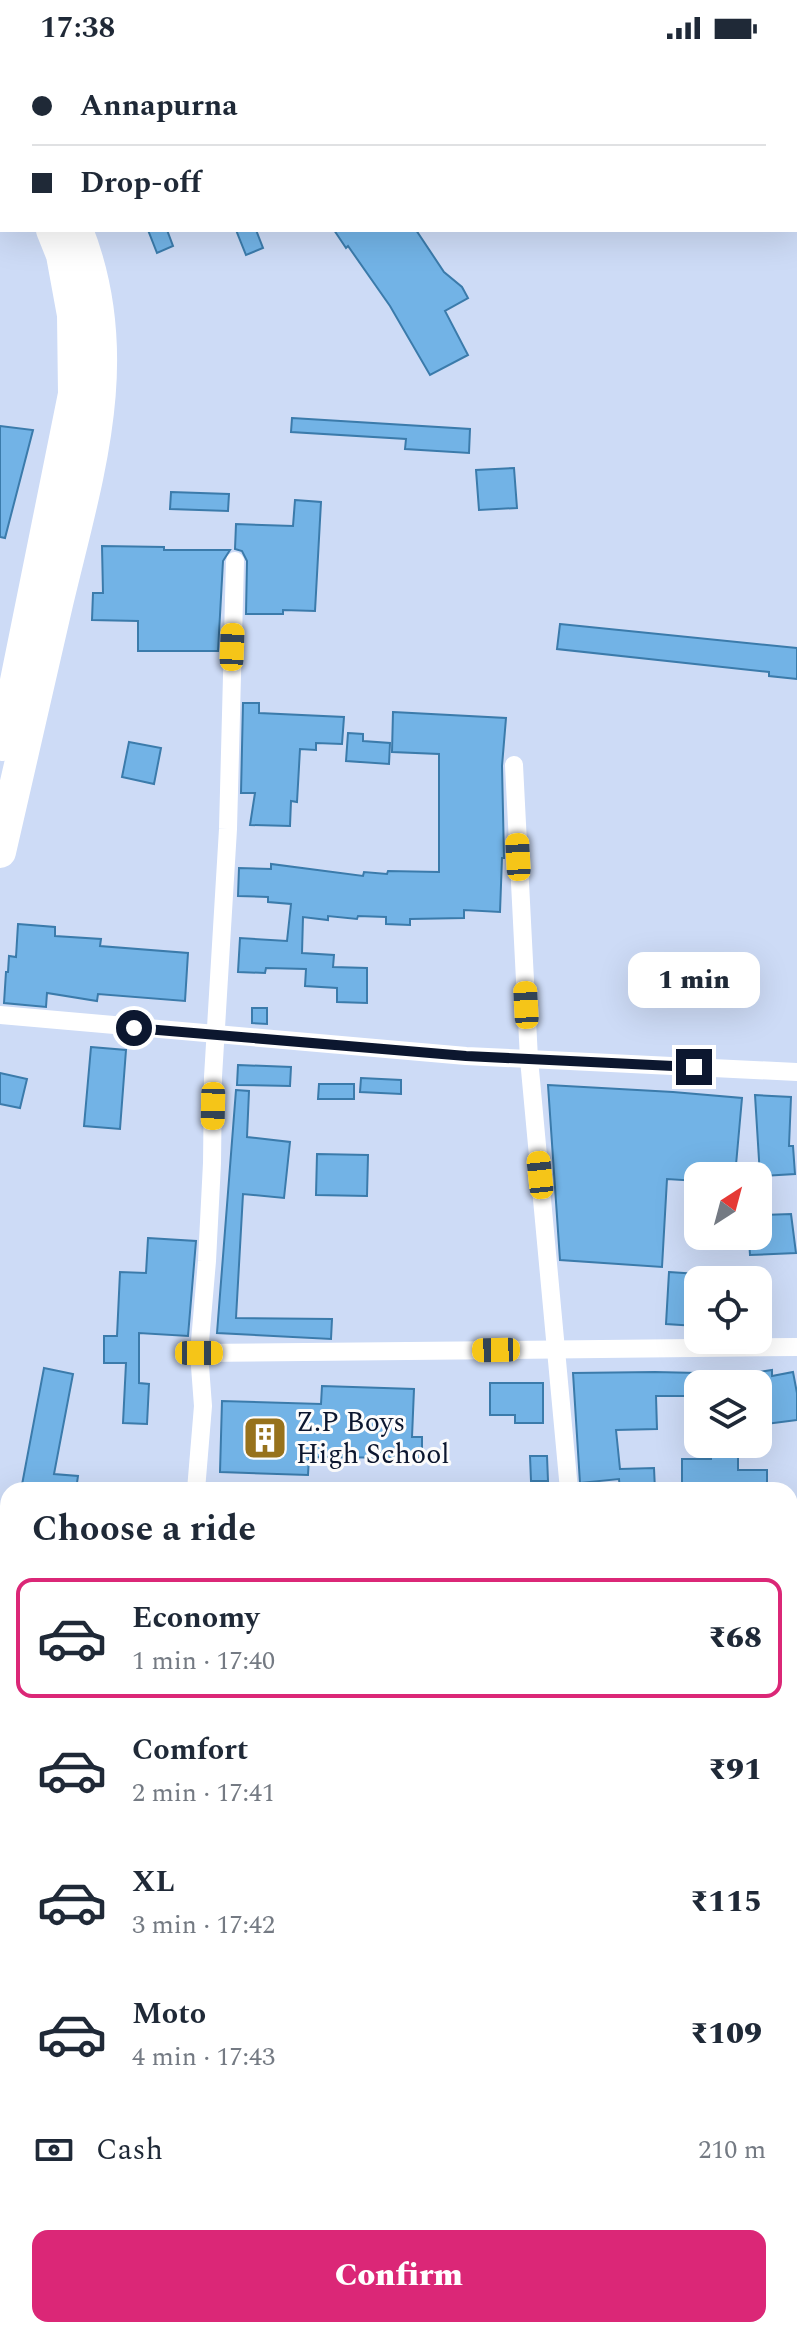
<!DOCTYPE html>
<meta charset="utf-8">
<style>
body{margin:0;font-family:Spectral,serif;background:#f6f6f7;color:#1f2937;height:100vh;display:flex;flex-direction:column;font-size:30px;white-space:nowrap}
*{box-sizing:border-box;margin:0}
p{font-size:26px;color:#747a83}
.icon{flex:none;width:44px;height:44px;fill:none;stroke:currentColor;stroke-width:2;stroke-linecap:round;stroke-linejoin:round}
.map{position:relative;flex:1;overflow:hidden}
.panel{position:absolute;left:0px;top:1426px;width:798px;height:856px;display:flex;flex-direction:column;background:#fff;border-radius:24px 24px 0 0;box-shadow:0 8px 32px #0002}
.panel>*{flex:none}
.guide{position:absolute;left:0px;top:0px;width:798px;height:176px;box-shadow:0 8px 32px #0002;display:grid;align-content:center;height:176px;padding:0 32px;background:#fff}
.needle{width:52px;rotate:36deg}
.controls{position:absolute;left:684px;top:1106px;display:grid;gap:16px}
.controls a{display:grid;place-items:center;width:88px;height:88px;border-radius:16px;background:#fff;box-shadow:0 8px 32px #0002;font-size:40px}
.end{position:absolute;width:36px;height:36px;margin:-18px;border:10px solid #0c172f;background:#fff;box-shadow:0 0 0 4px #fff}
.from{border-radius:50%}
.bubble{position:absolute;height:56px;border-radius:16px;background:#fff;box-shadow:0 8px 32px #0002;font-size:26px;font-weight:800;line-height:56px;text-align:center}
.car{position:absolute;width:24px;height:48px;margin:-24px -12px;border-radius:10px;box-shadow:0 0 6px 2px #0007;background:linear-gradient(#f5c518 24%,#345 0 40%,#f5c518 0 76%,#345 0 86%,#f5c518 0)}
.guide b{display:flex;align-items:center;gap:28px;height:76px;font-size:30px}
.guide b+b{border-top:2px solid #e0e1e3}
.guide i{width:20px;height:20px;background:#1f2937}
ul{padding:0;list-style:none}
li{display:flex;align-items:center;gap:24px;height:120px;margin:0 16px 12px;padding:0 16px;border:4px solid transparent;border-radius:16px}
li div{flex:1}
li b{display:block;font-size:30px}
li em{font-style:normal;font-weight:800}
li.on{border-color:#db2777}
li>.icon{width:72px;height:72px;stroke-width:1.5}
h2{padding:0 32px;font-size:36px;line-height:96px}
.pay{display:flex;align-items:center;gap:20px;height:88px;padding:0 32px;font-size:30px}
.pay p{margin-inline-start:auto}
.button{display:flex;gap:16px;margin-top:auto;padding:16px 32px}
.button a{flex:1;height:92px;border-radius:16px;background:#db2777;color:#fff;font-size:32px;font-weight:800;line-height:92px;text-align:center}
.status{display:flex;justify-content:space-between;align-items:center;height:56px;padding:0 40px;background:#fff;direction:ltr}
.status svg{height:22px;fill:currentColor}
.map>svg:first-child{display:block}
.building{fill:#72b3e6;stroke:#3b7bab;stroke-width:2}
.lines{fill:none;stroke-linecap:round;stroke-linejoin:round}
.minor{stroke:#fff;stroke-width:18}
.tertiary{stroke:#fff;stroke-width:24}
.secondary{stroke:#fff;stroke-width:26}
.trunk{stroke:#fff;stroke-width:32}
.route{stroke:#0c172f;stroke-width:10}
.labels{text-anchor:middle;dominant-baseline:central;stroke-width:6;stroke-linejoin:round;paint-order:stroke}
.poi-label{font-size:28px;fill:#0c172f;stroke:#fcfcfc;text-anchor:start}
</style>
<div class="status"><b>17:38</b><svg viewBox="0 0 49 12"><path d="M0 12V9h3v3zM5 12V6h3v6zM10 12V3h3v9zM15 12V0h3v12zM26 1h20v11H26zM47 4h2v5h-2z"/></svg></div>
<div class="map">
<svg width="797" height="2282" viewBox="0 0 797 2282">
<rect width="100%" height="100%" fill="#cddbf6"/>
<g class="building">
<polygon points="148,174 167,174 173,190 157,197"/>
<polygon points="236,174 256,174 263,192 246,199"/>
<polygon points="334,174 416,174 444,216 462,231 468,242 445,255 468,299 430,319 390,250 348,190 346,192"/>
<polygon points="292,362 470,373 469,397 405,393 406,383 291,376"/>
<polygon points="0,370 33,374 5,482 0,481"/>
<polygon points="514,412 517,452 479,454 476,414"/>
<polygon points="171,436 229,438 228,455 170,453"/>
<polygon points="295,444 321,446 315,555 283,554 283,558 246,558 247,505 242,495 235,493 236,468 293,470"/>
<polygon points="102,490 164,491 164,494 230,494 223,505 218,595 138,595 138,565 92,564 93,537 103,537"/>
<polygon points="560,568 797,592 797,623 769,620 769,616 557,593"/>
<polygon points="243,647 259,647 259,657 344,661 342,688 316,687 316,694 300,693 297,746 291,745 290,770 250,769 255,737 241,737"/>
<polygon points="393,656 506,662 502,710 504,802 502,802 500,856 464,854 464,862 410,863 410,869 386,868 386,861 358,860 357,863 328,860 328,864 303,861 302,897 334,899 333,911 367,912 367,947 337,946 337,932 305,930 306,913 266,912 265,917 238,916 240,882 287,885 291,848 268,846 268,841 238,840 239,812 271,813 271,808 363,820 364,816 387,818 388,815 439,816 439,698 392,696"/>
<polygon points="348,677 363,678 363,685 390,687 389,708 346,705"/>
<polygon points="129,686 161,692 154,728 122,721"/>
<polygon points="18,868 55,871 55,880 101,883 100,890 188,897 185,945 98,938 97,945 47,937 46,951 4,947 6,916 8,916 9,900 16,901"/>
<polygon points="252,952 267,952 267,968 252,967"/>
<polygon points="91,991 126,994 120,1073 84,1070"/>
<polygon points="238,1009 291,1011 290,1030 237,1029"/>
<polygon points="0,1017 27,1023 20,1052 0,1048"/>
<polygon points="361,1022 401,1024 401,1038 360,1036"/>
<polygon points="319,1028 354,1028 354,1043 318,1043"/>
<polygon points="548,1029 673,1036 742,1042 735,1120 698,1120 698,1125 667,1123 662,1211 560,1204"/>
<polygon points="236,1034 249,1035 247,1081 290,1086 284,1142 243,1138 236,1262 332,1263 331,1283 217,1277"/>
<polygon points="755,1039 791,1041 789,1090 793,1090 795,1118 760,1120"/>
<polygon points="317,1098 368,1099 367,1140 316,1139"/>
<polygon points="791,1158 796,1197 750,1199 749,1183 758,1182 758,1159"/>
<polygon points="148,1182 196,1185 188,1280 139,1277 139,1327 149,1328 147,1368 123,1367 126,1307 104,1307 104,1280 117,1280 120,1216 146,1217"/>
<polygon points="669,1216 698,1218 696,1270 666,1268"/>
<polygon points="44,1312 73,1318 54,1418 78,1420 76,1434 21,1434"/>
<polygon points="772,1314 772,1320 793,1316 797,1337 797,1364 758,1369 758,1316"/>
<polygon points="655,1316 698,1317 698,1340 656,1340 657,1373 616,1374 620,1413 654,1412 655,1434 620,1434 619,1423 580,1427 573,1317"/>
<polygon points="490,1327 543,1327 543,1367 515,1367 515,1359 490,1359"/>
<polygon points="322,1330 414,1333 412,1381 422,1381 422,1402 309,1401 308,1419 220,1416 222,1345 321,1348"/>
<polygon points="711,1388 738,1388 738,1414 767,1414 767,1434 682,1434 682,1403 711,1403"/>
<polygon points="530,1400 547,1400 548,1425 531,1425"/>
</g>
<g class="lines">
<g class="minor">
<polyline points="514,709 529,1003 569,1434"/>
<polyline points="0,959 466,1000 797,1016"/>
<polyline points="199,1297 797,1291"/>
<polyline points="196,1434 203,1350 199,1297 207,1205 212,1107 213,1021 228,773 235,505"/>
<polyline points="0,2259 8,2253"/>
<polyline points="483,2274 494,2282"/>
<polyline points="542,2282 548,2274"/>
</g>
<g class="tertiary">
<polyline points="0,1755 8,1761"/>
<polyline points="702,2274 713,2282"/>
</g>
<g class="secondary">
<polyline points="790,1597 797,1597"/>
<polyline points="0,1607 8,1607"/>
<polyline points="790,1626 797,1626"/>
<polyline points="0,1638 8,1638"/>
</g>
<g class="trunk">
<polyline points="9,0 9,2"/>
<polyline points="0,43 2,48"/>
<polyline points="3,689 74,338 73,259 62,199 52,174"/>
<path d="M0 796C19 713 38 631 57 548 87 421 128 302 77 174"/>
</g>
</g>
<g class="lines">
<polyline class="route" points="134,972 466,1000 694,1011"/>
</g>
<defs>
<g id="building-square" transform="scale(2.3)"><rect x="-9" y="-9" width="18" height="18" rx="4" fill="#97721c" stroke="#fcfcfc"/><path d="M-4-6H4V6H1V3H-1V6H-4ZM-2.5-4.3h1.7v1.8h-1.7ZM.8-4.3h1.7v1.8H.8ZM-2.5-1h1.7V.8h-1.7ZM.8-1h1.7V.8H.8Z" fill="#fff"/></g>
</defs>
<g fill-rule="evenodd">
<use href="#building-square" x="265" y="1382"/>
</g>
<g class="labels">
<g class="poi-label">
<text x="296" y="1366">Z.P Boys<tspan x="296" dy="32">High School</tspan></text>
</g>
</g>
</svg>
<div class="controls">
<a><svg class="needle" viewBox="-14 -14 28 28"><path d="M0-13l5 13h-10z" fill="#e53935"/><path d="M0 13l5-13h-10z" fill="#747a83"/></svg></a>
<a><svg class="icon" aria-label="locate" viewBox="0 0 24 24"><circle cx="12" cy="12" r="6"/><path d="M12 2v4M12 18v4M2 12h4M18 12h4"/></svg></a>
<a><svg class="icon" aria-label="layers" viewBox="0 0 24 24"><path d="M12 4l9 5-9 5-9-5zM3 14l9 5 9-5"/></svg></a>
</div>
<i class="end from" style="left:134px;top:972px"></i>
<i class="end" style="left:694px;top:1011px"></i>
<div class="bubble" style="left:628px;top:896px;width:132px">1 min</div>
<i class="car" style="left:232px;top:591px;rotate:2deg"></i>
<i class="car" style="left:518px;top:801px;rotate:357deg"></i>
<i class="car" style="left:526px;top:949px;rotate:357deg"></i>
<i class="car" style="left:213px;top:1050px;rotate:181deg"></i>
<i class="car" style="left:540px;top:1119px;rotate:354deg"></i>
<i class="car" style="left:496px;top:1294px;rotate:269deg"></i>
<i class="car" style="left:199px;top:1297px;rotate:90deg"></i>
<div class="guide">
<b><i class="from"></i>Annapurna</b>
<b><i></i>Drop-off</b>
</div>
<section class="panel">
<h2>Choose a ride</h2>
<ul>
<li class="on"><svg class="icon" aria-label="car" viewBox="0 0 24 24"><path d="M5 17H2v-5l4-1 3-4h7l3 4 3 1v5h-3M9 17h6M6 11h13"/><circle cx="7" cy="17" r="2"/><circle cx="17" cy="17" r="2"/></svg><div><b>Economy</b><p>1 min · 17:40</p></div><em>₹68</em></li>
<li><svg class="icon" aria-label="car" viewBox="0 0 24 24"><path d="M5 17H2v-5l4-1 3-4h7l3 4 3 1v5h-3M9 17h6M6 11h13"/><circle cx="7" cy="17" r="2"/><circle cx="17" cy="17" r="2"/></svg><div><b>Comfort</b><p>2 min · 17:41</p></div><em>₹91</em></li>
<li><svg class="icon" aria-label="car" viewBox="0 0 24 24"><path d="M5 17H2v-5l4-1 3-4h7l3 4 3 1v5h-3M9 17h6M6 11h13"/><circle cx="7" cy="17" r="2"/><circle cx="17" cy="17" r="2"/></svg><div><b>XL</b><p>3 min · 17:42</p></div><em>₹115</em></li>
<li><svg class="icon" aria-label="car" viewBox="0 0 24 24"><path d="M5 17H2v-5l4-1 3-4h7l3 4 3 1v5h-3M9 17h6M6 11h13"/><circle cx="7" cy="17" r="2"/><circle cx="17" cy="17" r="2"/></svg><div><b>Moto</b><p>4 min · 17:43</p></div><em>₹109</em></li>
</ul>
<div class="pay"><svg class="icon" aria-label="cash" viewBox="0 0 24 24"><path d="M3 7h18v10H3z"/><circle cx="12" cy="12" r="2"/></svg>Cash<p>210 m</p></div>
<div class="button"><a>Confirm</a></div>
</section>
</div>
